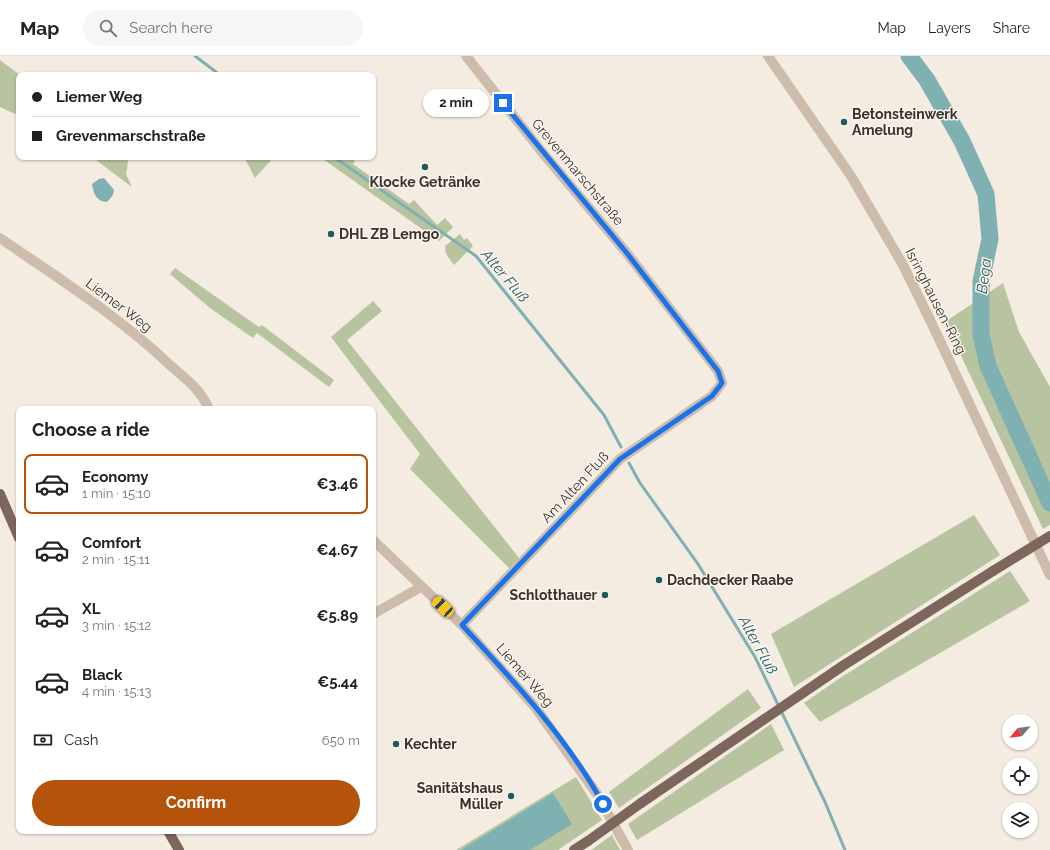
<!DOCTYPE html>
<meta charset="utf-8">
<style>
body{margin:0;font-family:Raleway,sans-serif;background:#f6f6f6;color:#222;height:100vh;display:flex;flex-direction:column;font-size:15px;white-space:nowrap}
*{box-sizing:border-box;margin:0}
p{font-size:13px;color:#767676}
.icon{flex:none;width:22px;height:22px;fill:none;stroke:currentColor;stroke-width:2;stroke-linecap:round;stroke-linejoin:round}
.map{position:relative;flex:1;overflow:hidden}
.drawer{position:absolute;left:16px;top:350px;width:360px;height:428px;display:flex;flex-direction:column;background:#fff;border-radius:8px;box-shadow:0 1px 3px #0004}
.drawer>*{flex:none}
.top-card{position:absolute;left:16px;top:16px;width:360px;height:88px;border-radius:8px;box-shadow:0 1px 3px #0004;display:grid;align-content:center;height:88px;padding:0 16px;background:#fff}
.needle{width:26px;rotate:241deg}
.buttons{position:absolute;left:1002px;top:658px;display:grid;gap:8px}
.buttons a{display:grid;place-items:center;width:36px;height:36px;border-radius:50%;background:#fff;box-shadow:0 1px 3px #0004;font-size:20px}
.end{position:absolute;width:18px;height:18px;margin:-9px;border:5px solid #1a73e8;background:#fff;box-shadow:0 0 0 2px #fff}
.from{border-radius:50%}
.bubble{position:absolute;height:28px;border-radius:14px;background:#fff;box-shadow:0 1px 3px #0004;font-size:13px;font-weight:700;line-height:28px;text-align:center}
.car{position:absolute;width:12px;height:24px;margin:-12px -6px;border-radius:5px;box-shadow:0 0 3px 1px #0007;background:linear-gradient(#f5c518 24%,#345 0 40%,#f5c518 0 76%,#345 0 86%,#f5c518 0)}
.top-card b{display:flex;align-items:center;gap:14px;height:38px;font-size:15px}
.top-card b+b{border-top:1px solid #e0e0e0}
.top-card i{width:10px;height:10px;background:#222}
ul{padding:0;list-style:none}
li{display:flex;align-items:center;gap:12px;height:60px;margin:0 8px 6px;padding:0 8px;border:2px solid transparent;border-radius:8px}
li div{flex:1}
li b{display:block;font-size:15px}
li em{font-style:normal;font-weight:700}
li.on{border-color:#b45309}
li>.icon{width:36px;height:36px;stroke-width:1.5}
h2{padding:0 16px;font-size:18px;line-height:48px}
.pay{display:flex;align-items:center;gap:10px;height:44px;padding:0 16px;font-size:15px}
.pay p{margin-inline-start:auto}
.action{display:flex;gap:8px;margin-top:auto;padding:8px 16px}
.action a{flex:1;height:46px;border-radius:24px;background:#b45309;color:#fff;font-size:16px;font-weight:700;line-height:46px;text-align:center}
header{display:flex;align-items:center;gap:24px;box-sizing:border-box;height:56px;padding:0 20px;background:#fff;border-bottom:1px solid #e0e0e0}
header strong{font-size:19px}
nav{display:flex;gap:22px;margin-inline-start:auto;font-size:14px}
.search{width:280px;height:36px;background:#f6f6f6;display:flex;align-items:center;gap:10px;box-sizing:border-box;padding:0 14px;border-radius:22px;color:#767676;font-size:15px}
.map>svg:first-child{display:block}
.green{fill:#b8c4a0}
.water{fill:#7fb0b2}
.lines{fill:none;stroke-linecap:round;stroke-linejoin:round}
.stream{stroke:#7fb0b2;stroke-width:3}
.river{stroke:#7fb0b2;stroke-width:17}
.minor{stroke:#cdbbac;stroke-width:10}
.major{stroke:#7d675c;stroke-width:10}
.major-bridge{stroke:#7d675c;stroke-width:10}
.route{stroke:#1a73e8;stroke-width:5}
.poi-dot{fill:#1f5a5e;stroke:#fbf5ee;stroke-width:1.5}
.labels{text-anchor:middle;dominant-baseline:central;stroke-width:3;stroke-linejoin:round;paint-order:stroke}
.poi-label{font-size:14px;font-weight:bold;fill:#3b302b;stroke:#fbf5ee;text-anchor:start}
.street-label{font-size:14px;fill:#3b302b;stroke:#fbf5ee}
.water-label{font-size:15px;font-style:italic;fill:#1f5a5e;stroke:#fbf5ee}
</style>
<header>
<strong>Map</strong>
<div class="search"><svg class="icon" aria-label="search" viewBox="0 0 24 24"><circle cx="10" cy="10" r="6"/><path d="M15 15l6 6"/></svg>Search here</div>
<nav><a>Map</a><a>Layers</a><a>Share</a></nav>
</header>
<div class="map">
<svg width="1050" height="794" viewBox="0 0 1050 794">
<rect width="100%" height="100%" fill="#f4ebe1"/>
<g class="green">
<polygon points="0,4 20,19 19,54 15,58 0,51"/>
<polygon points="92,101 129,101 126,118 132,131"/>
<polygon points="244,101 274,101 255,122"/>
<polygon points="320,101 350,101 355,105 353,108 409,148 414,144 437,169 445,162 453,171 439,185"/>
<polygon points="460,178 464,184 467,182 473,190 454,209 446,198 445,190"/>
<polygon points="175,212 259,271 262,269 334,324 329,331 257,277 253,282 210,252 170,218"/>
<polygon points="1003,227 1019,276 1050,331 1050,469 1043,473 945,266"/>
<polygon points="373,245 382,255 347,284 519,502 510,513 410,413 420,398 331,281"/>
<polygon points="974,459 1000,499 794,631 771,578"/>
<polygon points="1010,515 1030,545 820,666 804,647 840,622"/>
<polygon points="748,633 761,652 619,752 609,736"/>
<polygon points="771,668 784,694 637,784 628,768"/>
<polygon points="576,721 602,764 558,794 456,794"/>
<polygon points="612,779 620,794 591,794 594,792"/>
</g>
<g class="water">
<path d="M104 122 114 134 113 139 107 146C97 146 93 137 92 128L99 123Z"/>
<polygon points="553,737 572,768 530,794 461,794"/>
</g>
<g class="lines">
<g class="stream">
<polyline points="195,0 220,19"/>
<polyline points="334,101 476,200 604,359 621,391"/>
<polyline points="629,407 640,427 698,508 755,601 825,746 845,794"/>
</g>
<polyline class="river" points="909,0 927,24 962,85 986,138 990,183 981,225 981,278 988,310 1050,447"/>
<g class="minor">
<polyline points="768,0 851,120 903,209 931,266 1050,519"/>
<path d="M0 182C58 222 120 261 171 310 187 324 200 333 209 353"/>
<polyline points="373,484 462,569 535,651 597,738 628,794"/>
<polyline points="373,558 421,531"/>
<polyline points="462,569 620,403 712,340 722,327 718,315 626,196 542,96 466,0"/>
</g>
<g class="major">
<polyline points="0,438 19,482"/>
<polyline points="641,747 844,609 993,515"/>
<polyline points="168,775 179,794"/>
<polyline points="574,794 588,785"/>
</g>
<g class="major-bridge">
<polyline points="993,515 1050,480"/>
<polyline points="588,785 641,747"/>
</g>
</g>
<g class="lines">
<path class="route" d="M503 47 626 196 718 315 722 327 712 340 620 403 462 569C512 623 568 683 603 748"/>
</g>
<g class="poi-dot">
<circle cx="844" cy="66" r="4"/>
<circle cx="425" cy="111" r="4"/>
<circle cx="331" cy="178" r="4"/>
<circle cx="659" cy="524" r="4"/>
<circle cx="605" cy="539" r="4"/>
<circle cx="396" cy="688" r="4"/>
<circle cx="511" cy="740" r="4"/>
</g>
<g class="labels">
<g class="poi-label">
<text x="852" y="58">Betonsteinwerk<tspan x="852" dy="16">Amelung</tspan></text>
<text x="425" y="126" text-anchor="middle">Klocke Getränke</text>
<text x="339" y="178">DHL ZB Lemgo</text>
<text x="667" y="524">Dachdecker Raabe</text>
<text x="597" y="539" text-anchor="end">Schlotthauer</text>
<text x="404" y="688">Kechter</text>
<text x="503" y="732" text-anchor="end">Sanitätshaus<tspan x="503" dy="16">Müller</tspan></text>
</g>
<g class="street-label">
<text transform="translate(578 116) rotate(50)">Grevenmarschstraße</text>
<text transform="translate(936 245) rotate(63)">Isringhausen-Ring</text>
<text transform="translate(119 249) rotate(37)">Liemer Weg</text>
<text transform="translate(575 431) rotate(-47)">Am Alten Fluß</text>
<text transform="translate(525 619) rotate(49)">Liemer Weg</text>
</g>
<g class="water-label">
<text transform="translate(505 220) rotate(50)">Alter Fluß</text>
<text transform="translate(984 220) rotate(-83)">Bega</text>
<text transform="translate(758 589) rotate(61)">Alter Fluß</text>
</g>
</g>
</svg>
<div class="buttons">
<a><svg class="needle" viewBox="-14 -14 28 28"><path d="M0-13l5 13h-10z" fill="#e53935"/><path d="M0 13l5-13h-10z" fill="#767676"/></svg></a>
<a><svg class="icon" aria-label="locate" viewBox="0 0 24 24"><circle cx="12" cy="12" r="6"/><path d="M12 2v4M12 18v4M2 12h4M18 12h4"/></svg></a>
<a><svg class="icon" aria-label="layers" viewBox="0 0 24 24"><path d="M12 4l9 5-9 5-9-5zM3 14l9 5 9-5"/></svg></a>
</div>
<i class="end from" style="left:603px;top:748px"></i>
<i class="end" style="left:503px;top:47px"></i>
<div class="bubble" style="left:423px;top:33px;width:66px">2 min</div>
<i class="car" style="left:443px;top:551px;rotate:313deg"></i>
<div class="top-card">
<b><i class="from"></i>Liemer Weg</b>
<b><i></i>Grevenmarschstraße</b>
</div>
<section class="drawer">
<h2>Choose a ride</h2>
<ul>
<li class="on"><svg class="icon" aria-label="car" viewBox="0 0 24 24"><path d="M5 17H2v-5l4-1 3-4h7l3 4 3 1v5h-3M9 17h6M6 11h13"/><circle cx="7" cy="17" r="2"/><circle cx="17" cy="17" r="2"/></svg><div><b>Economy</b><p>1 min · 15:10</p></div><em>€3.46</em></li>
<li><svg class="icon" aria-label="car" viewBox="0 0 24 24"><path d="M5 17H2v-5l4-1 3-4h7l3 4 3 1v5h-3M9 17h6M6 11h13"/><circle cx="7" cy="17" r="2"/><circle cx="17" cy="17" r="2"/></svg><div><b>Comfort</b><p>2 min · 15:11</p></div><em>€4.67</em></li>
<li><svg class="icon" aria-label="car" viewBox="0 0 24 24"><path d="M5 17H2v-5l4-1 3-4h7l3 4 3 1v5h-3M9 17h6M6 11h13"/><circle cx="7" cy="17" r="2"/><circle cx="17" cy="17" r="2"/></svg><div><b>XL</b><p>3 min · 15:12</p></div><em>€5.89</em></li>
<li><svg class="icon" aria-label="car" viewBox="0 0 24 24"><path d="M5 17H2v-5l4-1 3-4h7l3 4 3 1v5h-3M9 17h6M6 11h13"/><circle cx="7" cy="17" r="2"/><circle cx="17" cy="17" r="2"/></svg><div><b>Black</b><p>4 min · 15:13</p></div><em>€5.44</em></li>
</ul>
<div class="pay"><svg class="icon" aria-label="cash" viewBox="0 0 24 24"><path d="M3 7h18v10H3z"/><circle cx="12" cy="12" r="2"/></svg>Cash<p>650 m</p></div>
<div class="action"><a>Confirm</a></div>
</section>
</div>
